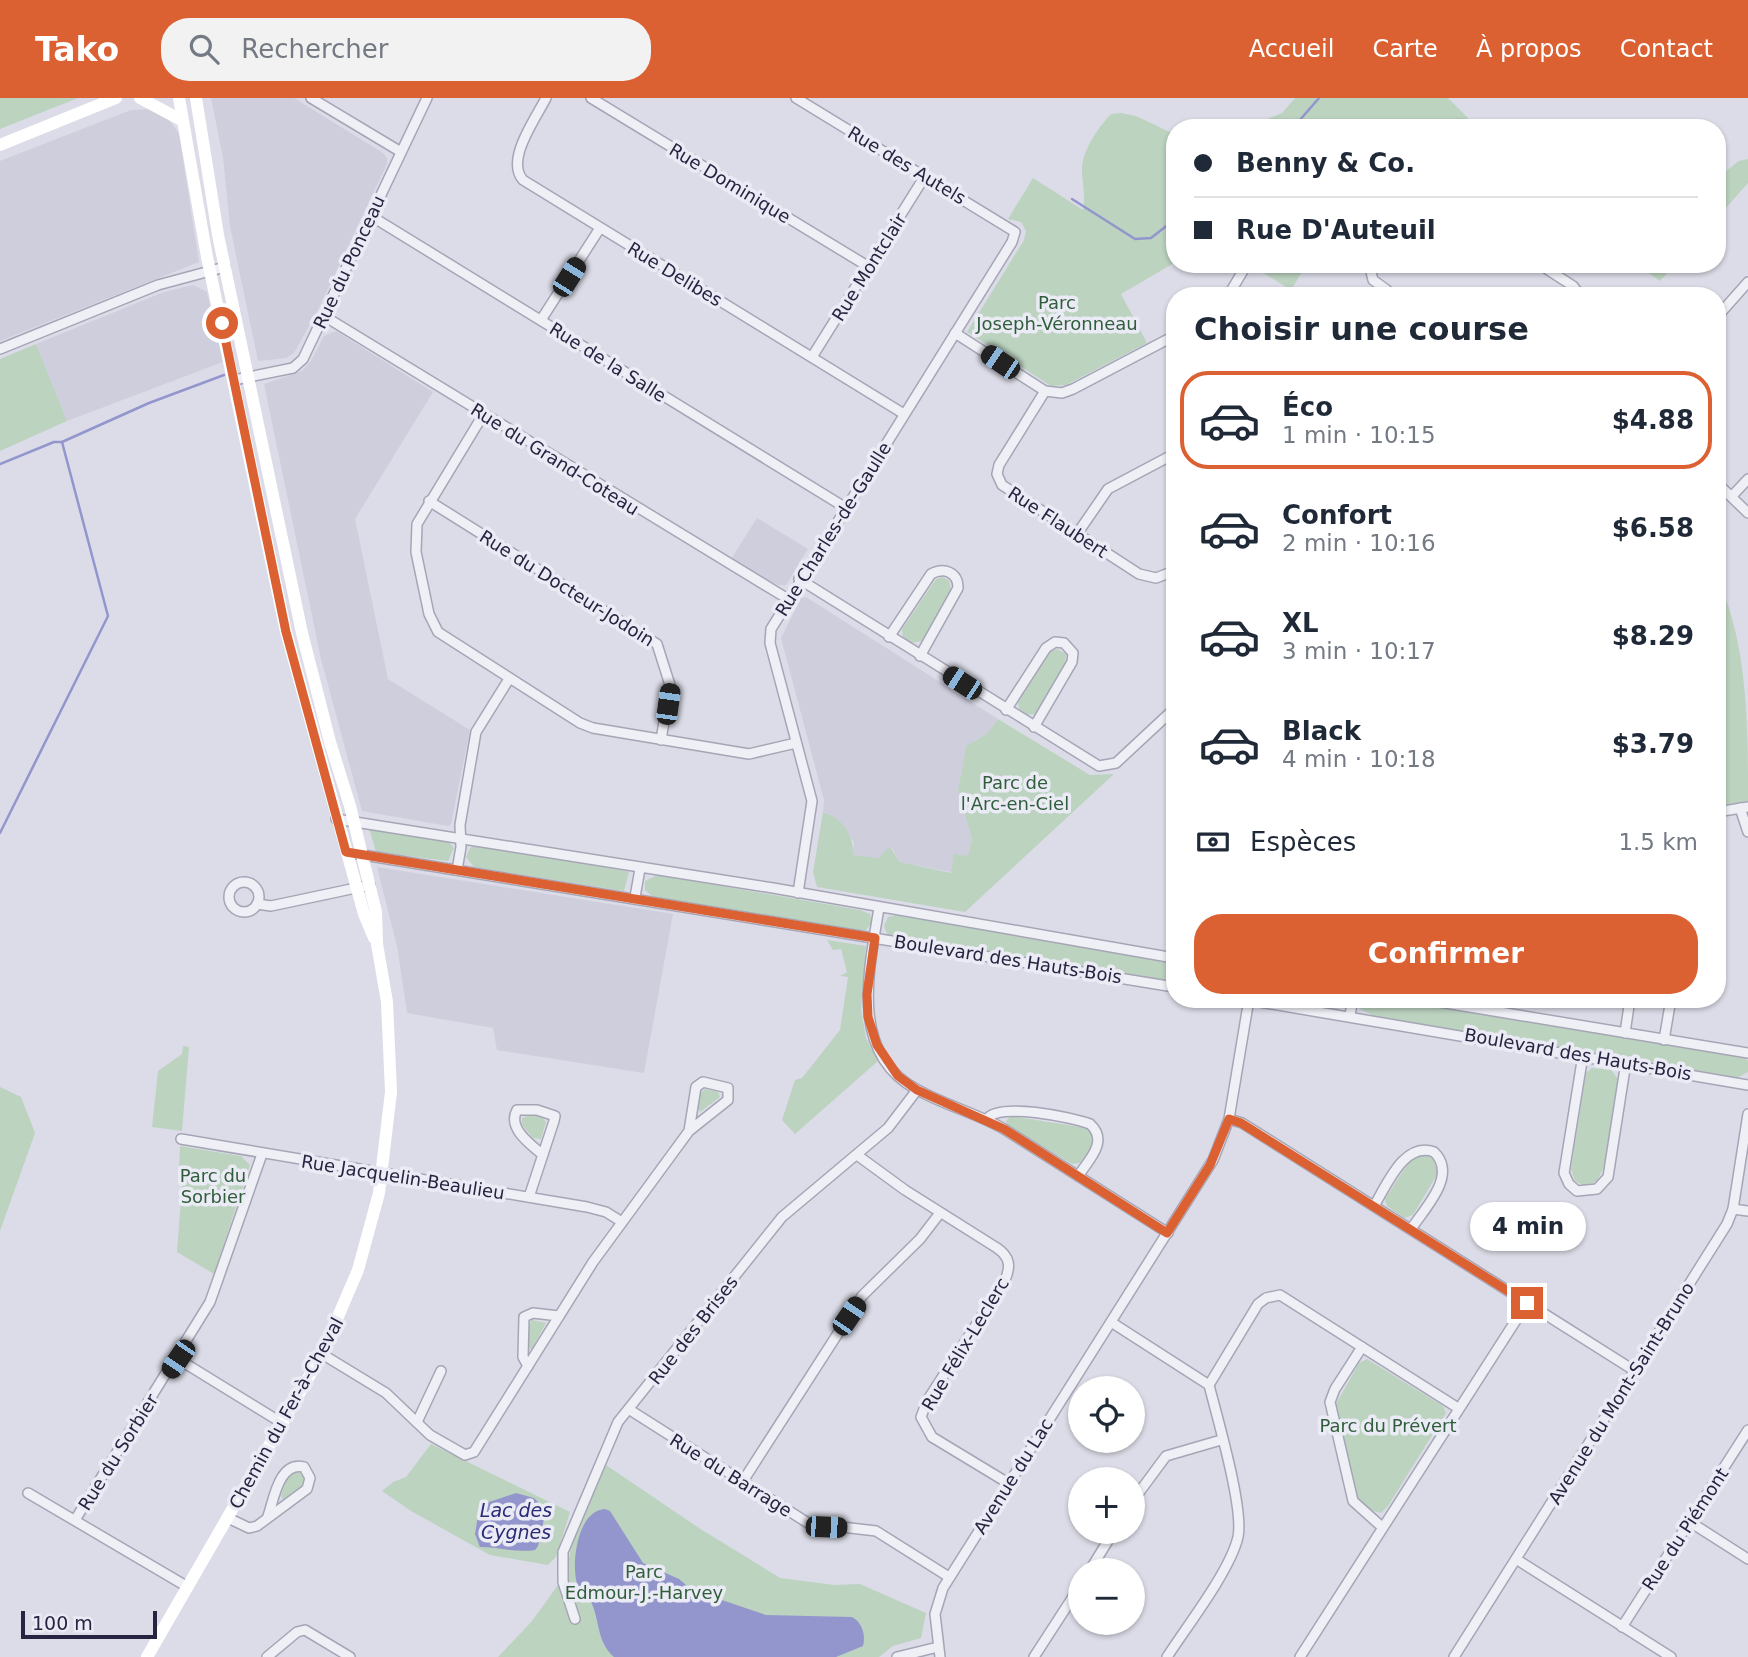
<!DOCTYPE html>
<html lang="fr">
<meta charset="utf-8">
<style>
body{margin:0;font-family:"DejaVu Sans",sans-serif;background:#f2f2f3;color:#1f2937;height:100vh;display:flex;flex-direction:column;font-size:26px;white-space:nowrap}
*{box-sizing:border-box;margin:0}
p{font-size:23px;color:#747a83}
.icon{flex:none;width:38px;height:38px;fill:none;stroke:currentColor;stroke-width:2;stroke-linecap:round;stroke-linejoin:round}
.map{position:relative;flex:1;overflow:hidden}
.drawer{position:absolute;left:1166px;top:189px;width:560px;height:721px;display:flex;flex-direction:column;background:#fff;border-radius:28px;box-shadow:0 2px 5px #0004}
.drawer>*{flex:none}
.hud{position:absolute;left:1166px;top:21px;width:560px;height:154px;border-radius:28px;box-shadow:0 2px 5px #0004;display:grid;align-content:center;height:154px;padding:0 28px;background:#fff}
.buttons{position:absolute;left:1068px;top:1278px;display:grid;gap:14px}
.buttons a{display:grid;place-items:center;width:77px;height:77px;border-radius:50%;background:#fff;box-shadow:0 2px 5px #0004;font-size:35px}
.scale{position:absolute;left:21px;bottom:18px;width:136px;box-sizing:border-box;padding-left:7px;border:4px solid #262440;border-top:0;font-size:19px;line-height:24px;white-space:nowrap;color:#262440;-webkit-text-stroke:5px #ebebf5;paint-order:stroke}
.end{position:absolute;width:32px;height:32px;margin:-16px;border:9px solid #db6032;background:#fff;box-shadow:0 0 0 4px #fff}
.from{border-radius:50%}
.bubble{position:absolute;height:49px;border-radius:24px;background:#fff;box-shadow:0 2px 5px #0004;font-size:23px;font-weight:700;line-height:49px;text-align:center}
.car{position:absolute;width:21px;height:42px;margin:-21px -10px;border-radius:9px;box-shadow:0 0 5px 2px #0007;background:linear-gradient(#222 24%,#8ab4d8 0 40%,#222 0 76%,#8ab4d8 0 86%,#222 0)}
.hud b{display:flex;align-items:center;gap:24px;height:66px;font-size:26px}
.hud b+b{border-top:2px solid #e0e1e3}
.hud i{width:18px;height:18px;background:#1f2937}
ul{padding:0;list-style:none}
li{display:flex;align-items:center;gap:21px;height:98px;margin:0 14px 10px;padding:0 14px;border:4px solid transparent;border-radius:28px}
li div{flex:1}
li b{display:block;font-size:26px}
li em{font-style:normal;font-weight:700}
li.current{border-color:#db6032}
li>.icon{width:63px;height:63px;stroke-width:1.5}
h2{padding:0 28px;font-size:32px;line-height:84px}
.pay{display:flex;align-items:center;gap:18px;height:77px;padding:0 28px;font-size:26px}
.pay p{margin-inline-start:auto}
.button{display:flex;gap:14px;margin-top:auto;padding:14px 28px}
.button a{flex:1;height:80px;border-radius:28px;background:#db6032;color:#fff;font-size:28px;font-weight:700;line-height:80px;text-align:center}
header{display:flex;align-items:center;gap:42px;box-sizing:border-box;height:98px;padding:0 35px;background:#db6032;color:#fff}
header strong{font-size:33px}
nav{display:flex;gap:38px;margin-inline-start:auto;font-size:24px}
.search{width:490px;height:63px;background:#f2f2f3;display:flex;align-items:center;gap:18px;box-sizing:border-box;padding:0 24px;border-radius:28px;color:#747a83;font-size:26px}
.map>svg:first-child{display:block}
.built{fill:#cecedd}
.green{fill:#bcd3c0}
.water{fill:#9396cc}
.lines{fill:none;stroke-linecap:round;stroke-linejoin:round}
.stream{stroke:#9396cc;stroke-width:2.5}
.street-casing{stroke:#a5a5b6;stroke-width:12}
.street{stroke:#efeff6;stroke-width:9}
.secondary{stroke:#fff;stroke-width:12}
.route{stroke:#db6032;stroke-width:9}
.labels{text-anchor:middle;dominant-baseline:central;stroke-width:7;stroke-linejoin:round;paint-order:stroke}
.street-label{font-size:18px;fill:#262440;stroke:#ebebf5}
.park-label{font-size:18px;fill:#305d3b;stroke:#ebebf5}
.water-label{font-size:19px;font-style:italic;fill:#2b2c77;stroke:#ebebf5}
</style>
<header>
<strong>Tako</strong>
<div class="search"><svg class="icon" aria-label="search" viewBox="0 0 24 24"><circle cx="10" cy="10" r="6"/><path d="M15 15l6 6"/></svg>Rechercher</div>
<nav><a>Accueil</a><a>Carte</a><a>À propos</a><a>Contact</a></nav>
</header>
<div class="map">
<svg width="1748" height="1559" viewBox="0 0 1748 1559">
<rect width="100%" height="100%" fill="#dcdce8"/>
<g class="built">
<polygon points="211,0 294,0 383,55 387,60 387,66 317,214 294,255 286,260 258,263 230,128 223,60"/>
<polygon points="152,11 167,19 179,36 199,164 0,243 0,63 131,12"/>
<polygon points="193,187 207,194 223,264 67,323 36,246 164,194"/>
<polygon points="336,233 433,294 355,421 388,581 470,632 451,726 448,728 362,713 321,561 264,286 302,273 311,263 324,238"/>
<polygon points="757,420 808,451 786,487 778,487 731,461"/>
<polygon points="806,499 998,621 987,636 966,648 958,693 972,741 965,777 900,764 892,750 878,760 852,757 854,744 830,716 823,714 824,702 781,540 801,500"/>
<polygon points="377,769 673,816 644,975 497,952 493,930 407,915 397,848"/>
</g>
<g class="green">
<polygon points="0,0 78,0 0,31"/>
<polygon points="1295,0 1448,0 1478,30 1244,30 1282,15"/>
<path d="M1121 15 1136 18 1174 36V165L1121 196 1147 245 1066 287 1051 288 967 234 1024 142 1026 133 1021 124 1008 121 1033 80 1083 112C1086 97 1082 86 1082 72 1082 52 1098 30 1111 16Z"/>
<polygon points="1748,61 1748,85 1717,120 1717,80 1739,63"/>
<polygon points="1249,166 1307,166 1291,192"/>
<polygon points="1635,166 1675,166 1660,183"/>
<polygon points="36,246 67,323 0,353 0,261"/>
<polygon points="942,479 949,482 951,492 922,543 912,545 903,539 902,531 936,481"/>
<path d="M1717 480C1748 544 1748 630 1748 703L1717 708Z"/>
<polygon points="1057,551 1066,556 1065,566 1035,616 1026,617 1019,611 1018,604 1050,554"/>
<path d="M998 621 1090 677 1114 676 965 814 817 789 813 774 823 714C843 720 854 738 853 757L878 760 890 749 900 764 951 775 954 756 968 758 972 741 958 693 966 648 987 636Z"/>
<polygon points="369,730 448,743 454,750 448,763 376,754"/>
<polygon points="476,747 626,773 629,774 624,793 474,769 466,759 470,750"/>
<polygon points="657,777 860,812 870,816 872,824 866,832 856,833 653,799 645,792 645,783"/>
<polygon points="896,817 1174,863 1174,886 892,839 887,836 884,828 888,819"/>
<polygon points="827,842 866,848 861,912 866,940 878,963 795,1036 782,1022 795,982 802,980 840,932 848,879 840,878 847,874 841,851 833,852"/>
<polygon points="1271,901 1346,901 1347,903 1336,912"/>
<polygon points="1361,901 1402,901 1743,958 1748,963 1748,974 1737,980 1374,918 1360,911"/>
<polygon points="183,948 189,949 182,1033 152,1029 158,973 182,956"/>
<polygon points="1592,970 1611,972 1618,981 1604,1069 1597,1083 1585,1088 1575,1083 1571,1071 1586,975"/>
<polygon points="0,989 21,999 35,1035 0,1133"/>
<polygon points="705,991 718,994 720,999 700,1014 697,1009 699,996"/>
<polygon points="530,1017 542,1019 546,1024 541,1041 533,1040 522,1027 522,1020"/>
<polygon points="1011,1018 1086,1030 1093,1036 1093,1046 1080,1065 1072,1066 1008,1028 1006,1023"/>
<polygon points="180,1048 241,1058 250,1067 214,1176 177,1154 183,1076 179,1071"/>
<polygon points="1423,1056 1433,1060 1438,1075 1413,1117 1404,1120 1387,1108 1385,1101 1410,1062"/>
<polygon points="532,1222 546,1225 532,1251 529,1250 529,1227"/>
<polygon points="1367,1261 1443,1308 1446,1315 1388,1408 1381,1415 1370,1412 1357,1399 1336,1306 1359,1265"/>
<polygon points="431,1346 570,1414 556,1459 548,1467 490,1457 411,1413 382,1393 393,1384 406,1379"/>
<path d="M606 1367 699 1430 780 1480 834 1487 860 1486 926 1515 921 1540 893 1548 879 1559H498L532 1523 558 1487 568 1484C565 1442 590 1404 606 1367Z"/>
<polygon points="300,1374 304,1380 304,1387 283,1401 281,1398 288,1377"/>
</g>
<g class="water">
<path d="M516 1395 534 1400 546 1412 538 1448 535 1452C517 1455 498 1449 480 1449L475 1436 479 1411 489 1404Z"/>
<path d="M605 1411 610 1413 643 1465 679 1481 692 1492 766 1517 852 1519C862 1524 866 1537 863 1548L836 1559H614C597 1544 600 1525 592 1506 589 1499 581 1496 578 1489 570 1468 577 1412 605 1411Z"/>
</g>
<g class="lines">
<g class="stream">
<polyline points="1293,30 1319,0"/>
<polyline points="1072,101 1135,141 1151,140 1174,122"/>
<polyline points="62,344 149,305 224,277"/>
<polyline points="0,366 54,344 62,344 108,518 0,735"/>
</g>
<g class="street-casing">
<g id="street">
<polyline points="311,0 401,54"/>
<path d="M546 0C536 20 505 62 523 82L904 316"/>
<polyline points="591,0 869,169"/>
<polyline points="796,0 1015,134 1012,144 771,531 770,545 812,703 798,795"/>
<polyline points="371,118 846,410"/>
<polyline points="1369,166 1373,182 1395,198"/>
<polyline points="1539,166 1573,188 1581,198"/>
<polyline points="1228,198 1247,166"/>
<polyline points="324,218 788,501"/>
<polyline points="1717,219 1748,184"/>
<polyline points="541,222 600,130"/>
<polyline points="955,235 1045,293 1062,295 1073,291 1174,238"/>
<polyline points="0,251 158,187 225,169"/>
<polyline points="812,259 925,78"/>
<polyline points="234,282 293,270 303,261 427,0"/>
<polyline points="1045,293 999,367 997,376 1002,387 1139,476 1156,480 1174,473"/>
<polyline points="483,317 417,426 416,454 429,516 438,534 580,625 593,630 749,656 796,645"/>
<polyline points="1717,385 1748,415"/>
<polyline points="1732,398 1748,381"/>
<polyline points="429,403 657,546 670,587 661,642"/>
<polyline points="1077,436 1108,391 1174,356"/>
<polyline points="799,481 1099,668 1116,665 1174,611"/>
<path d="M889 539 931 476C944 469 958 474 958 490L920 558"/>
<polyline points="1006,612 1046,550 1055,544 1064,545 1073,555 1072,564 1034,629"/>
<polyline points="1740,710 1748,734"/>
<polyline points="1717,714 1748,709"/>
<polyline points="336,721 773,790 1174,860"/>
<polyline points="357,756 1174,889"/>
<polyline points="457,772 461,749 460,727 476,634 509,581"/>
<circle cx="244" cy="799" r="15"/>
<polyline points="635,799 640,771"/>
<polyline points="257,806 271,808 370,787"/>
<path d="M879 810C869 871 849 955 916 991 944 1007 976 1015 1004 1031L1168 1135"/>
<polyline points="1242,901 1748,987"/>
<polyline points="1421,901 1748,955"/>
<polyline points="1350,917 1353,901"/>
<polyline points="1625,935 1630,901"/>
<polyline points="1664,942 1671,901"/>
<polyline points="1583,957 1564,1075 1569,1086 1577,1093 1597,1091 1608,1079 1626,964"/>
<path d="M987 1021C998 1004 1071 1019 1090 1026 1109 1043 1089 1062 1078 1078"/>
<polyline points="1229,1021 1242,1025 1635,1273"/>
<polyline points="181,1041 587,1109 606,1114 622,1124"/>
<path d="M857 1057 905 1092 997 1150C1010 1159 1011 1168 1005 1182L927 1303 921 1319 932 1339 1008 1385"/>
<path d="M529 1099 554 1023 555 1018 537 1012H517C507 1030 530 1046 543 1057"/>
<path d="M1374 1108C1387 1087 1404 1043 1434 1054 1458 1077 1425 1110 1411 1131"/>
<polyline points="1733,1111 1748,1113"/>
<path d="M1111 1224 1209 1287C1217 1319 1244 1410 1238 1439 1230 1473 1187 1528 1167 1559"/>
<polyline points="1362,1249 1335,1291 1330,1304 1353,1403 1382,1429"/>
<polyline points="322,1256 386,1295 430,1337 465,1357 474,1354 593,1164 689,1033 728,1002 728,990 703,984 696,989 689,1033"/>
<polyline points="178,1261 282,1325"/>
<polyline points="528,1268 523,1259 524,1219 533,1215 559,1218"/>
<polyline points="1209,1287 1258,1206 1266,1200 1280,1197 1458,1310"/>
<polyline points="630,1312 808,1425 876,1433 949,1479"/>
<polyline points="417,1324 441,1273"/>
<polyline points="743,1383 862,1198 920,1141 940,1115"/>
<polyline points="28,1395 186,1488"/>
<polyline points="1132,1404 1166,1358 1221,1342"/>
<path d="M228 1420 249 1430 257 1428 307 1391 310 1380 304 1369C279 1363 274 1401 268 1418"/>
<polyline points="75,1422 210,1204 262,1056"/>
<polyline points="1690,1424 1748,1461"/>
<polyline points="1516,1461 1671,1559"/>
<polyline points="1090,1472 1114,1433"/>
<polyline points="575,1521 563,1484 563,1454 618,1324 782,1119 888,1030 917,992"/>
<polyline points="1622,1529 1748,1332"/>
<polyline points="267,1559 297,1534 305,1532 350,1559"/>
<polyline points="897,1559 938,1549"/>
<polyline points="940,1559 935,1516 943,1490 1213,1062 1229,1021 1249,901"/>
<polyline points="1034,1559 1080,1488"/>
<polyline points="1300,1559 1527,1205"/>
<polyline points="1454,1559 1727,1126 1733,1111 1748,1016"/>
</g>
</g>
<use href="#street" class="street"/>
<g class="secondary">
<polyline points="140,0 183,23"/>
<polyline points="179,0 207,159 286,534 364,816 374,840"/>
<polyline points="0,47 116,0"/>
<polyline points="147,1559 322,1256 358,1172 379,1095 391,994 387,904 377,846 376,814 350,708 330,644 302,535 218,137 196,0"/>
</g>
</g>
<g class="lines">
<polyline class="route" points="222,225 286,534 346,754 875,840 867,896 868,919 877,947 898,978 917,992 1004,1031 1167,1135 1210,1067 1229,1021 1241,1025 1527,1205"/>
</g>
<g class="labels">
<g class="street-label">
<text transform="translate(907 67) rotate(31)">Rue des Autels</text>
<text transform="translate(730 85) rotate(31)">Rue Dominique</text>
<text transform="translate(349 164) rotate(-65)">Rue du Ponceau</text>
<text transform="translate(869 169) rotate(-58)">Rue Montclair</text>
<text transform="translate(675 176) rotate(31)">Rue Delibes</text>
<text transform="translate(608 264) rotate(32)">Rue de la Salle</text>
<text transform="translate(555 361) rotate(32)">Rue du Grand-Coteau</text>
<text transform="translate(1058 424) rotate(33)">Rue Flaubert</text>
<text transform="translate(833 431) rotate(-58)">Rue Charles-de-Gaulle</text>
<text transform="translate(567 490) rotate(32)">Rue du Docteur-Jodoin</text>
<text transform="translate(1008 861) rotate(9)">Boulevard des Hauts-Bois</text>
<text transform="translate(1578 956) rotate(10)">Boulevard des Hauts-Bois</text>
<text transform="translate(403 1079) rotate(9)">Rue Jacquelin-Beaulieu</text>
<text transform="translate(693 1232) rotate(-52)">Rue des Brises</text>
<text transform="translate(965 1246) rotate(-59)">Rue Félix-Leclerc</text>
<text transform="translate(1621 1295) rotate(-58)">Avenue du Mont-Saint-Bruno</text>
<text transform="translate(286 1315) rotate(-61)">Chemin du Fer-à-Cheval</text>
<text transform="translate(118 1354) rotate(-58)">Rue du Sorbier</text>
<text transform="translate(731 1377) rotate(32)">Rue du Barrage</text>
<text transform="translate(1013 1378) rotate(-58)">Avenue du Lac</text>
<text transform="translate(1685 1431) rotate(-57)">Rue du Piémont</text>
</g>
<g class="park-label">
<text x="1057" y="204">Parc<tspan x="1057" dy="21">Joseph-Véronneau</tspan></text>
<text x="1015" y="684">Parc de<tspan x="1015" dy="21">l'Arc-en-Ciel</tspan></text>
<text x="213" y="1077">Parc du<tspan x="213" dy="21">Sorbier</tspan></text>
<text x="1388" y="1327">Parc du Prévert</text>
<text x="644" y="1473">Parc<tspan x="644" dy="21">Edmour-J.-Harvey</tspan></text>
</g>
<g class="water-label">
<text x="516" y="1412">Lac des<tspan x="516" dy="22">Cygnes</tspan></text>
</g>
</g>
</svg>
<div class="buttons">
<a><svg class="icon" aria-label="locate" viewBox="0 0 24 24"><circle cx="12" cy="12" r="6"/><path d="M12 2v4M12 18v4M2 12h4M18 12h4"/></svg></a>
<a>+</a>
<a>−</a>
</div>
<div class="scale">100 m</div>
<i class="end from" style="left:222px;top:225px"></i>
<i class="end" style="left:1527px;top:1205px"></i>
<div class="bubble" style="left:1470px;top:1104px;width:116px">4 min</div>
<i class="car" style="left:569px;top:179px;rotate:32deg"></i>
<i class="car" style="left:1000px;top:264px;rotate:304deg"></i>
<i class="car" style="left:962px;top:585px;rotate:303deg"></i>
<i class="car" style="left:668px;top:606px;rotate:8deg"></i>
<i class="car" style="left:849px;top:1218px;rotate:34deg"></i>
<i class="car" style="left:178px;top:1261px;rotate:214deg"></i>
<i class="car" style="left:826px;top:1429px;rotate:92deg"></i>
<div class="hud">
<b><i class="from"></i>Benny &amp; Co.</b>
<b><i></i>Rue D'Auteuil</b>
</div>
<section class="drawer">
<h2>Choisir une course</h2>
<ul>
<li class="current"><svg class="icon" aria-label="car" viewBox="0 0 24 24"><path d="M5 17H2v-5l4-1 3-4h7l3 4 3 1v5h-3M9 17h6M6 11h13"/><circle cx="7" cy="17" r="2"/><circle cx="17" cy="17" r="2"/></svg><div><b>Éco</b><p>1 min · 10:15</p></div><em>$4.88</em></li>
<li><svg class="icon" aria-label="car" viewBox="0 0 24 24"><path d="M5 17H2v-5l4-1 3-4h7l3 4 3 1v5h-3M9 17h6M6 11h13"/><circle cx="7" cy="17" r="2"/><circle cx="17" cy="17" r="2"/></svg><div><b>Confort</b><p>2 min · 10:16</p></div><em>$6.58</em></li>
<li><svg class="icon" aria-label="car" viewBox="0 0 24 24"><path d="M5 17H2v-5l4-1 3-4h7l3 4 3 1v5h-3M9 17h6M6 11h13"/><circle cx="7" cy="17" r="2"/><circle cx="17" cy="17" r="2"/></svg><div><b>XL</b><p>3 min · 10:17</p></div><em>$8.29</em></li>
<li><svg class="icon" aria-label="car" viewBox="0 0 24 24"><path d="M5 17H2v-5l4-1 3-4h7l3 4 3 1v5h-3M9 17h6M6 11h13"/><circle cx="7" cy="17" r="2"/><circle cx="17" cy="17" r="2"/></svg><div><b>Black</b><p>4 min · 10:18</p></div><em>$3.79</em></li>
</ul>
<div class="pay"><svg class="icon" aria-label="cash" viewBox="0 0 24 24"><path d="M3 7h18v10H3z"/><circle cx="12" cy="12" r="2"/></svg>Espèces<p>1.5 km</p></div>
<div class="button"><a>Confirmer</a></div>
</section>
</div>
